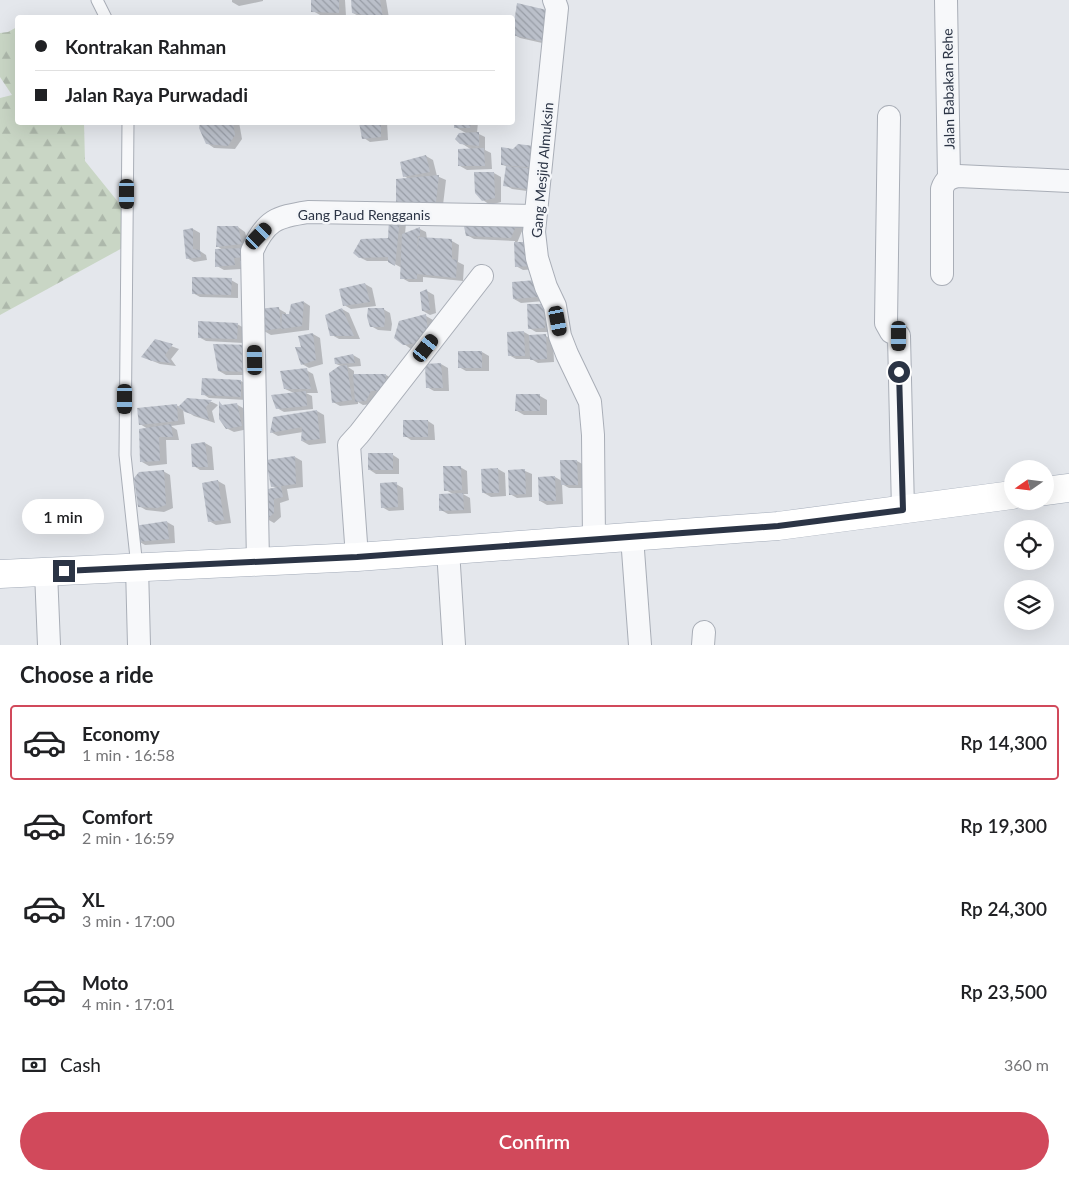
<!DOCTYPE html>
<meta charset="utf-8">
<style>
body{margin:0;font-family:Lato,sans-serif;background:#f6f6f6;color:#202124;height:100vh;display:flex;flex-direction:column;font-size:19px;white-space:nowrap}
*{box-sizing:border-box;margin:0}
p{font-size:16px;color:#757577}
.icon{flex:none;width:28px;height:28px;fill:none;stroke:currentColor;stroke-width:2;stroke-linecap:round;stroke-linejoin:round}
.map{position:relative;height:645px;overflow:hidden}
.side{display:flex;flex-direction:column;background:#fff;flex:1}
.side>*{flex:none}
.banner{position:absolute;left:15px;top:15px;width:500px;height:110px;border-radius:5px;box-shadow:0 5px 20px #0002;display:grid;align-content:center;height:110px;padding:0 20px;background:#fff}
.needle{width:32px;rotate:256deg}
.tools{position:absolute;left:1004px;top:460px;display:grid;gap:10px}
.tools a{display:grid;place-items:center;width:50px;height:50px;border-radius:50%;background:#fff;box-shadow:0 5px 20px #0002;font-size:25px}
.end{position:absolute;width:22px;height:22px;margin:-11px;border:6px solid #2b3445;background:#fff;box-shadow:0 0 0 2px #fff}
.from{border-radius:50%}
.bubble{position:absolute;height:35px;border-radius:18px;background:#fff;box-shadow:0 5px 20px #0002;font-size:16px;font-weight:600;line-height:35px;text-align:center}
.car{position:absolute;width:15px;height:30px;margin:-15px -8px;border-radius:6px;box-shadow:0 0 4px 1px #0007;background:linear-gradient(#222 24%,#8ab4d8 0 40%,#222 0 76%,#8ab4d8 0 86%,#222 0)}
.banner b{display:flex;align-items:center;gap:18px;height:48px;font-size:19px}
.banner b+b{border-top:1px solid #e0e0e0}
.banner i{width:12px;height:12px;background:#202124}
ul{padding:0;list-style:none}
li{display:flex;align-items:center;gap:15px;height:75px;margin:0 10px 8px;padding:0 10px;border:2px solid transparent;border-radius:5px}
li div{flex:1}
li b{display:block;font-size:19px}
li em{font-style:normal;font-weight:600}
li.current{border-color:#d1495b}
li>.icon{width:45px;height:45px;stroke-width:1.5}
h2{padding:0 20px;font-size:22px;line-height:60px}
.pay{display:flex;align-items:center;gap:12px;height:55px;padding:0 20px;font-size:19px}
.pay p{margin-inline-start:auto}
.button{display:flex;gap:10px;margin-top:auto;padding:10px 20px}
.button a{flex:1;height:58px;border-radius:30px;background:#d1495b;color:#fff;font-size:20px;font-weight:600;line-height:58px;text-align:center}
.map>svg:first-child{display:block}
.forest{fill:url(#forest-firs)}
.shadow{fill:#0003}
.building{fill:url(#building-back-hatch)}
.lines{fill:none;stroke-linecap:round;stroke-linejoin:round}
.lane-casing{stroke:#a9aeb7;stroke-width:13}
.street-casing{stroke:#a9aeb7;stroke-width:24}
.primary-casing{stroke:#a3abb8;stroke-width:29}
.lane{stroke:#f7f8fa;stroke-width:11}
.street{stroke:#f7f8fa;stroke-width:22}
.primary{stroke:#fff;stroke-width:28}
.route{stroke:#2b3445;stroke-width:6}
.labels{text-anchor:middle;dominant-baseline:central;stroke-width:5;stroke-linejoin:round;paint-order:stroke}
.street-label{font-size:14px;fill:#2b3445;stroke:#f4f6f9}
</style>
<div class="map">
<svg width="1069" height="645" viewBox="0 0 1069 645">
<defs>
<pattern id="forest-firs" width="22" height="20" patternUnits="userSpaceOnUse" patternTransform="scale(1.25)"><rect width="22" height="20" fill="#c9d6c5"/><path d="M5 1l3.5 6h-7zM16 11l3.5 6h-7z" fill="#adb8ab"/></pattern>
<pattern id="building-back-hatch" width="6" height="6" patternUnits="userSpaceOnUse" patternTransform="scale(1.25)"><rect width="6" height="6" fill="#bbc0ca"/><path d="M-1 5l2 2M0 0l6 6M5-1l2 2" fill="none" stroke="#989da6"/></pattern>
</defs>
<rect width="100%" height="100%" fill="#e4e7ec"/>
<polygon class="forest" points="17,27 18,122 84,123 85,161 127,213 126,246 0,315 0,98 12,95 0,77 0,33 8,32"/>
<g class="shadow">
<polygon points="232,0 263,0 263,1 239,6 232,2"/>
<polygon points="312,0 345,0 346,16 320,15 313,11"/>
<polygon points="352,0 386,0 389,18 360,17 353,13"/>
<polygon points="518,4 551,45 520,38 513,34"/>
<polygon points="201,122 239,122 242,139 235,149 214,148 207,143"/>
<polygon points="361,122 387,122 388,140 370,142 364,138"/>
<polygon points="455,122 478,122 477,133 485,137 485,150 491,153 492,169 467,170 460,166 472,150 461,143 466,133 455,127"/>
<polygon points="541,148 542,193 512,189 505,185 507,167 502,164 514,150"/>
<polygon points="426,156 433,160 437,176 446,180 443,205 404,206 409,179 404,176"/>
<polygon points="476,173 494,173 501,177 501,202 490,205 483,200"/>
<polygon points="390,219 406,223 405,234 420,229 426,232 427,239 452,241 459,245 458,262 464,265 463,281 423,277 423,282 409,282 402,278 402,268 389,261 367,261 359,257 389,239"/>
<polygon points="525,224 517,243 538,269 523,270 516,266 515,241 474,239 467,235"/>
<polygon points="238,227 245,232 252,260 240,261 241,269 224,270 217,266 223,250 217,246"/>
<polygon points="193,229 200,233 200,251 206,255 207,260 194,262 187,258"/>
<polygon points="231,280 238,284 238,298 200,297 193,293"/>
<polygon points="536,282 544,301 521,303 514,299"/>
<polygon points="365,284 372,288 376,306 351,309 344,305"/>
<polygon points="427,291 434,295 436,313 430,315 423,311"/>
<polygon points="304,302 310,306 309,330 271,335 264,331 279,309 286,313 286,316 290,316"/>
<polygon points="543,305 551,332 536,332 529,328"/>
<polygon points="342,309 349,313 360,339 339,339 332,335"/>
<polygon points="383,309 390,313 392,324 391,331 378,330 371,326"/>
<polygon points="426,316 433,320 435,345 411,349 404,344"/>
<polygon points="237,324 244,328 244,343 206,341 199,337"/>
<polygon points="524,332 531,336 546,336 553,340 554,362 538,363 531,359 516,359 509,355 509,333"/>
<polygon points="313,334 320,338 323,364 309,368 302,364 302,348"/>
<polygon points="155,340 179,349 171,359 176,366 160,364 143,357"/>
<polygon points="215,345 255,375 226,375 219,371"/>
<polygon points="459,352 482,352 489,356 489,371 466,371 459,367"/>
<polygon points="353,355 360,359 361,366 348,367 354,371 354,376 386,375 393,379 373,404 363,405 358,402 358,404 340,406 333,402 341,366 336,364 335,359"/>
<polygon points="441,364 448,368 449,391 434,391 427,387 426,365"/>
<polygon points="306,370 313,374 318,393 306,393 312,396 313,409 284,412 277,408 294,393 285,389"/>
<polygon points="203,380 241,381 248,385 247,400 209,398 203,394"/>
<polygon points="540,396 547,400 547,415 524,415 517,411"/>
<polygon points="188,399 212,402 218,405 212,411 215,423 194,416 183,409 185,424 171,426 177,430 179,440 166,440 167,464 149,466 142,462 148,429 140,424 176,405 180,407"/>
<polygon points="220,404 224,406 236,404 243,408 248,429 234,432 226,428"/>
<polygon points="317,411 324,415 326,443 309,445 302,441 303,432 278,436 271,432"/>
<polygon points="428,421 434,425 435,440 411,440 405,436"/>
<polygon points="205,443 212,447 214,470 200,470 194,466"/>
<polygon points="393,455 399,459 399,474 376,474 370,470"/>
<polygon points="295,457 302,461 303,487 287,489 289,500 280,503 281,517 274,523 267,519 276,488 272,486"/>
<polygon points="577,461 584,465 584,488 569,488 562,484 563,504 547,505 540,501 555,477 562,481"/>
<polygon points="460,467 467,471 468,494 463,494 470,498 471,513 448,514 441,510 453,494 446,490"/>
<polygon points="498,469 505,473 506,496 491,497 484,493 483,470"/>
<polygon points="163,471 170,475 173,508 164,512 146,510 139,506"/>
<polygon points="525,471 532,474 532,497 517,498 510,494"/>
<polygon points="218,481 225,485 231,523 216,525 209,521 204,484"/>
<polygon points="396,484 403,488 404,510 389,511 382,507"/>
<polygon points="167,522 174,526 175,543 145,545 138,541 136,527"/>
</g>
<g class="building">
<polygon points="311,0 339,0 339,13 311,12"/>
<polygon points="351,0 380,0 383,18 352,13"/>
<polygon points="517,3 551,11 545,42 512,35"/>
<polygon points="200,122 233,122 235,135 228,146 206,144 199,128"/>
<polygon points="359,122 381,122 381,137 362,139"/>
<polygon points="454,122 471,122 470,128 454,128"/>
<polygon points="479,132 479,146 460,144 455,139 459,133"/>
<polygon points="518,144 542,147 538,168 501,165 501,147 513,149"/>
<polygon points="484,148 485,166 458,166 458,149"/>
<polygon points="426,155 430,172 403,177 400,162"/>
<polygon points="506,166 538,169 535,190 503,186"/>
<polygon points="474,172 494,172 495,198 482,201 475,193"/>
<polygon points="439,175 436,202 396,203 396,179"/>
<polygon points="462,217 519,219 511,238 466,236"/>
<polygon points="389,218 400,218 395,266 388,262 388,257 359,258 353,253 361,239 388,238"/>
<polygon points="217,226 238,226 242,244 216,247"/>
<polygon points="420,227 420,236 418,236 417,253 419,237 452,239 452,259 457,260 456,278 417,274 417,279 400,279 402,234"/>
<polygon points="193,228 193,249 200,250 201,257 186,259 183,230"/>
<polygon points="514,242 531,242 532,266 515,267"/>
<polygon points="245,248 245,257 234,258 235,265 215,267 215,249"/>
<polygon points="192,277 232,278 231,295 192,294"/>
<polygon points="536,280 538,297 513,299 512,282"/>
<polygon points="365,283 370,302 343,306 339,289"/>
<polygon points="427,289 430,310 422,311 420,292"/>
<polygon points="304,301 302,326 281,329 282,314 289,314 291,304"/>
<polygon points="527,304 544,304 545,328 528,329"/>
<polygon points="279,307 281,328 263,331 256,309"/>
<polygon points="342,308 354,336 330,336 325,315"/>
<polygon points="368,308 384,308 385,320 384,327 370,327 367,317"/>
<polygon points="426,314 429,342 403,345 394,338 399,321"/>
<polygon points="198,321 238,323 237,339 198,338"/>
<polygon points="524,331 525,356 508,356 507,332"/>
<polygon points="313,333 316,360 301,365 295,347 301,347 298,336"/>
<polygon points="546,334 547,359 530,360 529,335"/>
<polygon points="155,339 173,344 165,355 171,363 152,361 141,357"/>
<polygon points="213,344 251,345 249,372 218,371"/>
<rect x="458" y="351" width="24" height="17"/>
<polygon points="353,354 355,363 335,364 334,358"/>
<polygon points="441,363 443,388 426,388 425,364"/>
<polygon points="347,365 352,400 332,403 329,373 339,366"/>
<polygon points="307,368 311,389 284,389 280,371"/>
<polygon points="353,374 386,374 385,390 371,391 366,401 355,402"/>
<polygon points="202,378 241,380 241,397 201,395"/>
<polygon points="306,391 307,406 276,409 271,395"/>
<polygon points="516,394 540,394 540,411 515,411"/>
<polygon points="187,398 212,400 206,407 209,420 185,412 178,407"/>
<polygon points="219,401 222,405 237,403 242,426 226,429 219,419"/>
<polygon points="177,404 178,421 139,425 137,408"/>
<polygon points="317,410 320,439 301,441 302,427 270,433 273,417"/>
<rect x="403" y="420" width="25" height="17"/>
<polygon points="171,424 173,437 159,437 160,461 140,462 139,429"/>
<polygon points="205,442 208,467 192,467 191,444"/>
<rect x="368" y="453" width="25" height="17"/>
<polygon points="295,456 296,484 281,486 283,497 274,499 274,513 266,520 260,491 281,486 271,487 266,460"/>
<polygon points="560,460 577,460 578,485 561,485"/>
<polygon points="443,466 461,466 462,490 444,491"/>
<polygon points="498,468 499,493 482,493 481,469"/>
<polygon points="525,469 526,494 509,495 508,470"/>
<polygon points="164,470 166,505 157,508 138,507 134,478 139,472"/>
<polygon points="555,476 556,501 539,501 538,477"/>
<polygon points="218,480 224,520 208,522 202,483"/>
<polygon points="397,482 398,507 381,508 380,483"/>
<polygon points="463,493 464,510 439,511 439,494"/>
<polygon points="167,521 169,539 137,542 134,526"/>
</g>
<g class="lines">
<g class="lane-casing">
<g id="lane">
<polyline points="97,0 106,18"/>
<polyline points="128,122 125,455 137,567"/>
</g>
</g>
<g class="street-casing">
<g id="street">
<polyline points="554,0 557,8 534,232 537,258 546,287 555,306 560,336 567,354 590,402 593,435 594,540"/>
<polyline points="946,0 949,178"/>
<polyline points="889,117 886,323 891,332 899,336 903,510"/>
<path d="M942 274V189C945 180 949 178 958 176L1069 181"/>
<polyline points="632,537 640,645"/>
<polyline points="448,550 454,645"/>
<polyline points="357,557 349,445 359,434 482,276"/>
<path d="M258 562 252 251C266 220 276 217 308 212L535 216"/>
<polyline points="137,567 139,645"/>
<polyline points="46,572 49,645"/>
<polyline points="703,645 704,632"/>
</g>
</g>
<g class="primary-casing">
<g id="primary">
<polyline points="1045,491 1069,488"/>
<polyline points="0,574 357,557 778,526 1012,495"/>
</g>
</g>
<use href="#lane" class="lane"/>
<use href="#street" class="street"/>
<use href="#primary" class="primary"/>
</g>
<g class="lines">
<polyline class="route" points="64,571 357,557 778,526 903,510 899,372"/>
</g>
<g class="labels">
<g class="street-label">
<text transform="translate(948 89) rotate(-91)">Jalan Babakan Rehe</text>
<text transform="translate(542 170) rotate(-85)">Gang Mesjid Almuksin</text>
<text x="364" y="214">Gang Paud Rengganis</text>
</g>
</g>
</svg>
<div class="tools">
<a><svg class="needle" viewBox="-14 -14 28 28"><path d="M0-13l5 13h-10z" fill="#e53935"/><path d="M0 13l5-13h-10z" fill="#757577"/></svg></a>
<a><svg class="icon" aria-label="locate" viewBox="0 0 24 24"><circle cx="12" cy="12" r="6"/><path d="M12 2v4M12 18v4M2 12h4M18 12h4"/></svg></a>
<a><svg class="icon" aria-label="layers" viewBox="0 0 24 24"><path d="M12 4l9 5-9 5-9-5zM3 14l9 5 9-5"/></svg></a>
</div>
<i class="end from" style="left:899px;top:372px"></i>
<i class="end" style="left:64px;top:571px"></i>
<div class="bubble" style="left:22px;top:499px;width:82px">1 min</div>
<i class="car" style="left:127px;top:194px;rotate:180deg"></i>
<i class="car" style="left:259px;top:236px;rotate:44deg"></i>
<i class="car" style="left:558px;top:321px;rotate:169deg"></i>
<i class="car" style="left:899px;top:336px;rotate:180deg"></i>
<i class="car" style="left:426px;top:348px;rotate:38deg"></i>
<i class="car" style="left:255px;top:360px;rotate:359deg"></i>
<i class="car" style="left:125px;top:399px;rotate:180deg"></i>
<div class="banner">
<b><i class="from"></i>Kontrakan Rahman</b>
<b><i></i>Jalan Raya Purwadadi</b>
</div>
</div>
<section class="side">
<h2>Choose a ride</h2>
<ul>
<li class="current"><svg class="icon" aria-label="car" viewBox="0 0 24 24"><path d="M5 17H2v-5l4-1 3-4h7l3 4 3 1v5h-3M9 17h6M6 11h13"/><circle cx="7" cy="17" r="2"/><circle cx="17" cy="17" r="2"/></svg><div><b>Economy</b><p>1 min · 16:58</p></div><em>Rp 14,300</em></li>
<li><svg class="icon" aria-label="car" viewBox="0 0 24 24"><path d="M5 17H2v-5l4-1 3-4h7l3 4 3 1v5h-3M9 17h6M6 11h13"/><circle cx="7" cy="17" r="2"/><circle cx="17" cy="17" r="2"/></svg><div><b>Comfort</b><p>2 min · 16:59</p></div><em>Rp 19,300</em></li>
<li><svg class="icon" aria-label="car" viewBox="0 0 24 24"><path d="M5 17H2v-5l4-1 3-4h7l3 4 3 1v5h-3M9 17h6M6 11h13"/><circle cx="7" cy="17" r="2"/><circle cx="17" cy="17" r="2"/></svg><div><b>XL</b><p>3 min · 17:00</p></div><em>Rp 24,300</em></li>
<li><svg class="icon" aria-label="car" viewBox="0 0 24 24"><path d="M5 17H2v-5l4-1 3-4h7l3 4 3 1v5h-3M9 17h6M6 11h13"/><circle cx="7" cy="17" r="2"/><circle cx="17" cy="17" r="2"/></svg><div><b>Moto</b><p>4 min · 17:01</p></div><em>Rp 23,500</em></li>
</ul>
<div class="pay"><svg class="icon" aria-label="cash" viewBox="0 0 24 24"><path d="M3 7h18v10H3z"/><circle cx="12" cy="12" r="2"/></svg>Cash<p>360 m</p></div>
<div class="button"><a>Confirm</a></div>
</section>
